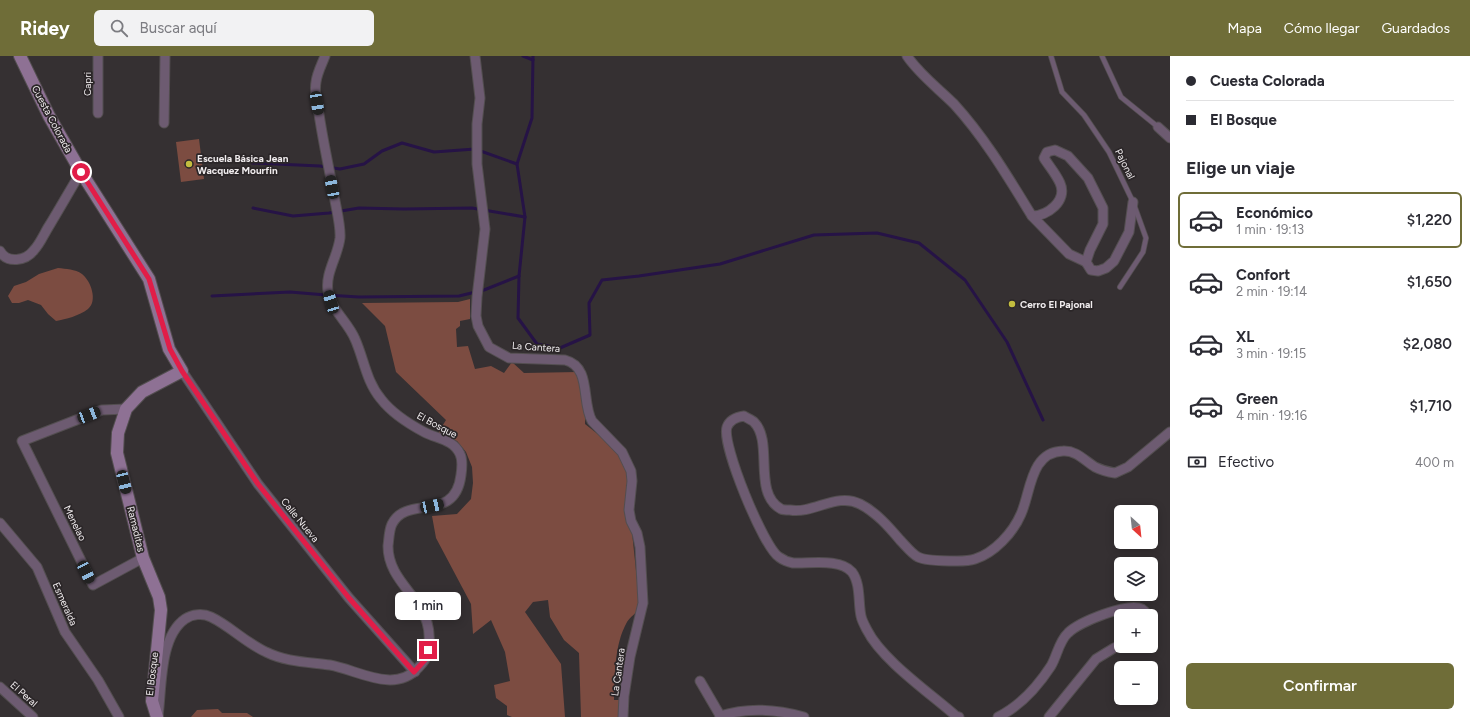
<!DOCTYPE html>
<html lang="es">
<meta charset="utf-8">
<style>
body{margin:0;font-family:Figtree,sans-serif;background:#f2f2f3;color:#2b2b33;height:100vh;display:flex;flex-direction:column;font-size:15px;white-space:nowrap}
*{box-sizing:border-box;margin:0}
p{font-size:13px;color:#7c7c81}
.icon{flex:none;width:22px;height:22px;fill:none;stroke:currentColor;stroke-width:2;stroke-linecap:round;stroke-linejoin:round}
.map{position:relative;flex:1;overflow:hidden}
.side{display:flex;flex-direction:column;background:#fff;width:300px}
.side>*{flex:none}
.guide{display:grid;align-content:center;height:88px;padding:0 16px;background:#fff}
.needle{width:26px;rotate:153deg}
.fabs{position:absolute;left:1114px;top:449px;display:grid;gap:8px}
.fabs a{display:grid;place-items:center;width:44px;height:44px;border-radius:6px;background:#fff;box-shadow:0 2px 10px #0003;font-size:20px}
.end{position:absolute;width:18px;height:18px;margin:-9px;border:5px solid #e11d48;background:#fff;box-shadow:0 0 0 2px #fff}
.from{border-radius:50%}
.bubble{position:absolute;height:28px;border-radius:6px;background:#fff;box-shadow:0 2px 10px #0003;font-size:13px;font-weight:600;line-height:28px;text-align:center}
.car{position:absolute;width:12px;height:24px;margin:-12px -6px;border-radius:5px;box-shadow:0 0 3px 1px #0007;background:linear-gradient(#222 24%,#8ab4d8 0 40%,#222 0 76%,#8ab4d8 0 86%,#222 0)}
.guide b{display:flex;align-items:center;gap:14px;height:38px;font-size:15px}
.guide b+b{border-top:1px solid #e1e1e2}
.guide i{width:10px;height:10px;background:#2b2b33}
ul{padding:0;list-style:none}
li{display:flex;align-items:center;gap:12px;height:56px;margin:0 8px 6px;padding:0 8px;border:2px solid transparent;border-radius:6px}
li div{flex:1}
li b{display:block;font-size:15px}
li em{font-style:normal;font-weight:600}
li.current{border-color:#6f6d38}
li>.icon{width:36px;height:36px;stroke-width:1.5}
h2{padding:0 16px;font-size:18px;line-height:48px}
.pay{display:flex;align-items:center;gap:10px;height:44px;padding:0 16px;font-size:15px}
.pay p{margin-inline-start:auto}
.primary-button{display:flex;gap:8px;margin-top:auto;padding:8px 16px}
.primary-button a{flex:1;height:46px;border-radius:6px;background:#6f6d38;color:#fff;font-size:16px;font-weight:600;line-height:46px;text-align:center}
header{display:flex;align-items:center;gap:24px;box-sizing:border-box;height:56px;padding:0 20px;background:#6f6d38;color:#fff}
header strong{font-size:19px}
nav{display:flex;gap:22px;margin-inline-start:auto;font-size:14px}
.search{width:280px;height:36px;background:#f2f2f3;display:flex;align-items:center;gap:10px;box-sizing:border-box;padding:0 14px;border-radius:6px;color:#7c7c81;font-size:15px}
main{display:flex;flex:1;min-height:0}
.map>svg:first-child{display:block}
.green{fill:#7c4c41}
.lines{fill:none;stroke-linecap:round;stroke-linejoin:round}
.stream{stroke:#261346;stroke-width:3}
.lane-casing{stroke:#534e50;stroke-width:6}
.street-casing{stroke:#534e50;stroke-width:11}
.secondary-casing{stroke:#534e50;stroke-width:14}
.lane{stroke:#6d5b71;stroke-width:4.5}
.street{stroke:#6d5b71;stroke-width:9}
.secondary{stroke:#8e7194;stroke-width:12}
.route{stroke:#e11d48;stroke-width:5}
.poi-dot{fill:#c3bd3f;stroke:#2b2628;stroke-width:1.5}
.labels{text-anchor:middle;dominant-baseline:central;stroke-width:3.5;stroke-linejoin:round;paint-order:stroke}
.street-label{font-size:10px;fill:#f0ecee;stroke:#2b2628}
.poi-label{font-size:10px;font-weight:bold;fill:#f0ecee;stroke:#2b2628;text-anchor:start}
</style>
<header>
<strong>Ridey</strong>
<div class="search"><svg class="icon" aria-label="search" viewBox="0 0 24 24"><circle cx="10" cy="10" r="6"/><path d="M15 15l6 6"/></svg>Buscar aquí</div>
<nav><a>Mapa</a><a>Cómo llegar</a><a>Guardados</a></nav>
</header>
<main>
<div class="map">
<svg width="1170" height="661" viewBox="0 0 1170 661">
<rect width="100%" height="100%" fill="#353032"/>
<g class="green">
<polygon points="199,83 204,123 181,126 176,86"/>
<path d="M58 212C66 213 75 213 82 218 91 225 98 245 88 253 79 260 66 263 56 265L48 258 41 249 28 244 19 247H12L8 240 14 230 26 226 39 218Z"/>
<path d="M470 243V263L460 265V270L456 273 457 291 468 290 475 313 491 310 504 317 512 306 524 317 578 316 586 338 585 368 629 403 636 418 630 457 640 553C636 557 630 561 627 566 614 589 615 619 614 644H623L620 661H581L579 597 564 584 550 561 548 544 533 546 525 556 561 608 565 661H512L507 659V650L496 642 494 629 510 625 505 596 491 564 473 578 471 548 436 482 432 460 457 458 471 443 473 427 472 411 466 396 457 385 438 377 446 364 396 316 385 270 362 247 458 246Z"/>
<polygon points="218,653 222,657 247,657 253,661 191,661 197,654"/>
</g>
<g class="lines">
<g class="stream">
<polyline points="523,0 533,4"/>
<polyline points="533,0 532,62 517,108 525,161 519,220 518,262 537,288 560,292 590,279 589,247 602,224 639,220 720,208 814,179 877,177 919,187 965,224 1007,286 1043,364"/>
<polyline points="252,107 320,110 340,113 364,108 382,95 402,87 434,96 475,93 517,108"/>
<polyline points="253,152 293,160 329,157 359,152 404,153 472,152 525,161"/>
<polyline points="212,240 290,236 326,239 359,241 459,240 484,234 519,220"/>
</g>
<g class="lane-casing">
<g id="lane">
<polyline points="1051,0 1062,36 1084,59 1109,96 1133,146 1146,182 1143,196 1120,231"/>
<polyline points="1102,0 1121,41 1158,71"/>
</g>
</g>
<g class="street-casing">
<g id="street">
<polyline points="98,0 98,57"/>
<path d="M475 0 480 42 477 68V108L485 173 477 241 476 260 478 270 489 291 509 302 565 304C592 311 581 346 592 365L622 396 631 415 632 425 629 454 631 465 637 477 640 491 643 547 630 601 624 640 623 661"/>
<path d="M907 0C920 19 938 32 954 48 985 82 1008 121 1032 160 1047 160 1068 145 1060 127 1056 118 1049 110 1044 102L1047 96 1055 94 1068 100 1088 122 1103 152V168L1090 194 1086 206 1091 214 1098 215 1106 212 1114 205 1129 176 1133 146"/>
<polyline points="164,67 165,0"/>
<polyline points="1158,71 1170,82"/>
<polyline points="1032,160 1069,198 1086,206"/>
<path d="M0 195C7 208 26 205 34 194 40 188 44 178 49 170 60 152 70 134 81 116"/>
<polyline points="182,315 258,428 349,542 415,616"/>
<polyline points="126,353 102,354 22,385 93,529 143,502"/>
<polyline points="0,467 37,511 65,576 98,624 119,661"/>
<polyline points="700,625 721,661"/>
<polyline points="0,631 33,661"/>
<path d="M158 660C162 632 159 581 185 563 192 558 203 557 211 561 230 570 246 587 266 596 286 606 309 606 330 609 358 614 394 638 418 612 424 606 427 602 428 593 431 579 428 564 420 551 407 531 388 516 388 490 389 483 389 474 392 468 407 438 455 468 461 419 462 412 463 404 460 398 453 383 437 383 424 376 409 368 391 356 381 343 366 325 364 303 355 283 348 266 331 254 328 235 325 217 338 200 340 182 341 170 336 152 334 139 329 112 323 85 319 58 317 48 314 36 316 26 317 17 322 8 325 0"/>
<path d="M720 660C748 651 776 653 804 661"/>
<path d="M959 661 956 660C930 637 882 604 867 574 865 570 862 565 861 560 858 547 861 528 852 516 840 502 809 508 793 507 788 506 783 504 779 501 764 492 721 388 727 371 730 363 737 361 744 360 747 362 752 364 754 366 774 386 752 437 781 453 783 454 787 454 790 454 814 458 837 436 860 448 876 456 889 471 900 484 905 489 912 498 918 501 925 505 948 505 957 505 962 505 969 505 975 503 994 497 1013 477 1021 458 1031 436 1030 396 1063 395 1076 394 1085 405 1095 411 1101 414 1108 416 1115 417L1128 411 1170 376"/>
<path d="M998 661C1020 650 1038 630 1051 610 1057 600 1059 585 1068 577 1079 566 1128 546 1142 553 1145 555 1147 558 1149 560"/>
<polyline points="1049,661 1096,603 1114,592 1121,589"/>
</g>
</g>
<g class="secondary-casing">
<polyline id="secondary" points="20,0 49,60 81,116 149,223 169,293 182,315 142,336 126,353 118,377 117,397 143,502 159,541 161,554 152,645 157,661"/>
</g>
<use href="#lane" class="lane"/>
<use href="#street" class="street"/>
<use href="#secondary" class="secondary"/>
</g>
<g class="lines">
<polyline class="route" points="81,116 149,223 170,293 182,315 258,428 349,542 414,616 425,604 428,594"/>
</g>
<g class="poi-dot">
<circle cx="189" cy="108" r="4"/>
<circle cx="1012" cy="248" r="4"/>
</g>
<g class="labels">
<g class="street-label">
<text transform="translate(87 28) rotate(-90)">Capri</text>
<text transform="translate(52 63) rotate(62)">Cuesta Colorada</text>
<text transform="translate(1125 108) rotate(64)">Pajonal</text>
<text transform="translate(536 291) rotate(4)">La Cantera</text>
<text transform="translate(437 369) rotate(28)">El Bosque</text>
<text transform="translate(300 464) rotate(51)">Calle Nueva</text>
<text transform="translate(75 467) rotate(64)">Menelao</text>
<text transform="translate(136 473) rotate(76)">Ramaditas</text>
<text transform="translate(65 548) rotate(66)">Esmeralda</text>
<text transform="translate(618 616) rotate(-82)">La Cantera</text>
<text transform="translate(152 618) rotate(-83)">El Bosque</text>
<text transform="translate(24 638) rotate(42)">El Peral</text>
</g>
<g class="poi-label">
<text x="197" y="102">Escuela Básica Jean<tspan x="197" dy="12">Wacquez Mourfin</tspan></text>
<text x="1020" y="248">Cerro El Pajonal</text>
</g>
</g>
</svg>
<div class="fabs">
<a><svg class="needle" viewBox="-14 -14 28 28"><path d="M0-13l5 13h-10z" fill="#e53935"/><path d="M0 13l5-13h-10z" fill="#7c7c81"/></svg></a>
<a><svg class="icon" aria-label="layers" viewBox="0 0 24 24"><path d="M12 4l9 5-9 5-9-5zM3 14l9 5 9-5"/></svg></a>
<a>+</a>
<a>−</a>
</div>
<i class="end from" style="left:81px;top:116px"></i>
<i class="end" style="left:428px;top:594px"></i>
<div class="bubble" style="left:395px;top:536px;width:66px">1 min</div>
<i class="car" style="left:317px;top:47px;rotate:171deg"></i>
<i class="car" style="left:332px;top:131px;rotate:349deg"></i>
<i class="car" style="left:331px;top:246px;rotate:343deg"></i>
<i class="car" style="left:89px;top:359px;rotate:69deg"></i>
<i class="car" style="left:124px;top:426px;rotate:166deg"></i>
<i class="car" style="left:432px;top:450px;rotate:78deg"></i>
<i class="car" style="left:86px;top:516px;rotate:154deg"></i>
</div>
<section class="side">
<div class="guide">
<b><i class="from"></i>Cuesta Colorada</b>
<b><i></i>El Bosque</b>
</div>
<h2>Elige un viaje</h2>
<ul>
<li class="current"><svg class="icon" aria-label="car" viewBox="0 0 24 24"><path d="M5 17H2v-5l4-1 3-4h7l3 4 3 1v5h-3M9 17h6M6 11h13"/><circle cx="7" cy="17" r="2"/><circle cx="17" cy="17" r="2"/></svg><div><b>Económico</b><p>1 min · 19:13</p></div><em>$1,220</em></li>
<li><svg class="icon" aria-label="car" viewBox="0 0 24 24"><path d="M5 17H2v-5l4-1 3-4h7l3 4 3 1v5h-3M9 17h6M6 11h13"/><circle cx="7" cy="17" r="2"/><circle cx="17" cy="17" r="2"/></svg><div><b>Confort</b><p>2 min · 19:14</p></div><em>$1,650</em></li>
<li><svg class="icon" aria-label="car" viewBox="0 0 24 24"><path d="M5 17H2v-5l4-1 3-4h7l3 4 3 1v5h-3M9 17h6M6 11h13"/><circle cx="7" cy="17" r="2"/><circle cx="17" cy="17" r="2"/></svg><div><b>XL</b><p>3 min · 19:15</p></div><em>$2,080</em></li>
<li><svg class="icon" aria-label="car" viewBox="0 0 24 24"><path d="M5 17H2v-5l4-1 3-4h7l3 4 3 1v5h-3M9 17h6M6 11h13"/><circle cx="7" cy="17" r="2"/><circle cx="17" cy="17" r="2"/></svg><div><b>Green</b><p>4 min · 19:16</p></div><em>$1,710</em></li>
</ul>
<div class="pay"><svg class="icon" aria-label="cash" viewBox="0 0 24 24"><path d="M3 7h18v10H3z"/><circle cx="12" cy="12" r="2"/></svg>Efectivo<p>400 m</p></div>
<div class="primary-button"><a>Confirmar</a></div>
</section>
</main>
